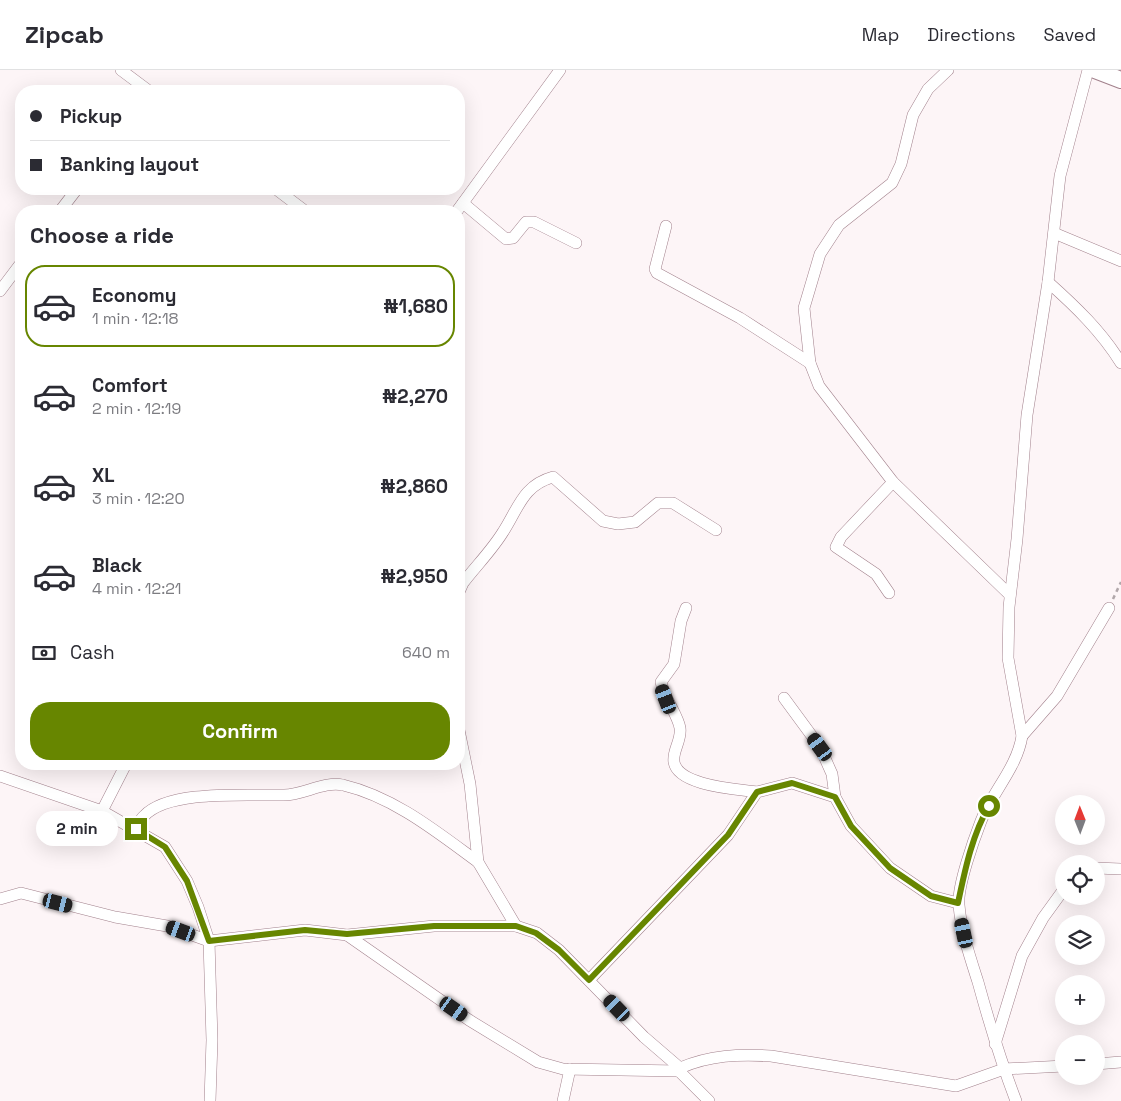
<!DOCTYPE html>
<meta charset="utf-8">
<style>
body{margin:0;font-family:"Space Grotesk",sans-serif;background:#f7f7f7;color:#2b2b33;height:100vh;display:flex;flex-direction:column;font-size:19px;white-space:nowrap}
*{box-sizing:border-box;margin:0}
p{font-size:16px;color:#7c7c81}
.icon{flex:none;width:28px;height:28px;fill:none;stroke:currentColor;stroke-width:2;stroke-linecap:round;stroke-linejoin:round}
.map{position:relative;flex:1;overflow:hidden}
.drawer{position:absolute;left:15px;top:135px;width:450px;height:565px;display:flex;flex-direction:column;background:#fff;border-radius:20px;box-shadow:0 5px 20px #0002}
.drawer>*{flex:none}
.hud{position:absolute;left:15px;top:15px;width:450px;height:110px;border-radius:20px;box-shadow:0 5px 20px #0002;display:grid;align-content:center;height:110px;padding:0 15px;background:#fff}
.needle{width:32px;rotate:359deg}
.controls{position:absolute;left:1055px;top:725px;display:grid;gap:10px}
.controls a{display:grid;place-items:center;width:50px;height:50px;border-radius:50%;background:#fff;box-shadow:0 5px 20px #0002;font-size:25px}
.end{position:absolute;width:22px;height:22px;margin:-11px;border:6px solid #678600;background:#fff;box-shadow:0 0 0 2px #fff}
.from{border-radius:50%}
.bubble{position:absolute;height:35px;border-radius:18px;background:#fff;box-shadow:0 5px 20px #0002;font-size:16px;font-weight:800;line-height:35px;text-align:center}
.car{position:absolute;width:15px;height:30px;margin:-15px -8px;border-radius:6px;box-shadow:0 0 4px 1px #0007;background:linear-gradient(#222 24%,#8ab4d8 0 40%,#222 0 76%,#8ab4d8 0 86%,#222 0)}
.hud b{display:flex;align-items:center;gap:18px;height:48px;font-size:19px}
.hud b+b{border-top:1px solid #e1e1e2}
.hud i{width:12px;height:12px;background:#2b2b33}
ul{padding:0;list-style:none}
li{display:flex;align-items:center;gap:15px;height:82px;margin:0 10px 8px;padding:0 5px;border:2px solid transparent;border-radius:20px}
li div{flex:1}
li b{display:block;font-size:19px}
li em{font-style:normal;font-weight:800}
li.current{border-color:#678600}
li>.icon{width:45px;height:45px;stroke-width:1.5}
h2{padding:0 15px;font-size:22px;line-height:60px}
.pay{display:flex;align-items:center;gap:12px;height:55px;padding:0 15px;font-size:19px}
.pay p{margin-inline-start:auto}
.action{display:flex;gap:10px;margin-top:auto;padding:10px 15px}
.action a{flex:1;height:58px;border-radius:20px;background:#678600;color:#fff;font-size:20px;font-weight:800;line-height:58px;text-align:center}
header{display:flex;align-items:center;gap:30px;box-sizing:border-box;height:70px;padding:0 25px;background:#fff;border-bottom:1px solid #e1e1e2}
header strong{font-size:24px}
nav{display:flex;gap:28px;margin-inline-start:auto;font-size:18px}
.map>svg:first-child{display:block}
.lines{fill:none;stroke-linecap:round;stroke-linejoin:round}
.minor-casing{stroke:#a2818c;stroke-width:12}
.secondary-casing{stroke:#a2818c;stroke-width:18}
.path{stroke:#b1a7aa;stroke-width:2.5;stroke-dasharray:4 4;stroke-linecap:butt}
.minor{stroke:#fff;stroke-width:11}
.secondary{stroke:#fff;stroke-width:16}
.route{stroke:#678600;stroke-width:6}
</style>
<header>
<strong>Zipcab</strong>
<nav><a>Map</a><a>Directions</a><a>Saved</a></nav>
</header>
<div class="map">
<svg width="1121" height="1031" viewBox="0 0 1121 1031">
<rect width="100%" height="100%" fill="#fdf5f7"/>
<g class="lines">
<g class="minor-casing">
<g id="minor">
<polyline points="121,0 149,21"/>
<polyline points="948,0 928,19 913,45 901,94 892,113 839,155 820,184 804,238 810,293 819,316 893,412 1010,525"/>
<polyline points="276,119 305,141"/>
<polyline points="463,133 506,169 513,168 526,152 534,152 576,173"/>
<polyline points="60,141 77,119"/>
<polyline points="457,141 560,0"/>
<polyline points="666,156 655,199 657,203 740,248 810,293"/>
<polyline points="1054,163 1121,191"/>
<path d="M1048 212C1076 237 1101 261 1121 293"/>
<polyline points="0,221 21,193"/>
<path d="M459 522 463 513C476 496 492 480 503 462 518 439 523 415 553 407L603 451 618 454 635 452 658 433H673L716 460"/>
<polyline points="889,523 876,504 836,477 841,467 893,412"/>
<path d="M686 538 681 551 674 594 661 612C664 628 678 645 680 658 682 670 672 681 674 692 678 716 737 719 757 722"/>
<polyline points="784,628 820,677 832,704 835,727"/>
<polyline points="459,660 470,714 478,792 516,856"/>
<polyline points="1022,666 1057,626 1109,538"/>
<polyline points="126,694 102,741 165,777 187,811 198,837 209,871 212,970 210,1031"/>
<polyline points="0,706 102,741"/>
<path d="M136 759C138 755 140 749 144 746 169 719 249 726 284 725 303 725 324 711 343 715 394 727 437 762 478 792"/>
<polyline points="1096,798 1121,799"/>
<polyline points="0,829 21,823 115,847 167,856 209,871 305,860 347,865 434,856 516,856 537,863 559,880 644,967 680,998 679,1001 709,1031"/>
<polyline points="347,865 469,950 538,992 563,999 679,1001"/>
<polyline points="589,910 728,765 757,722 792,713 835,727 851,756 890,798 931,826 958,833"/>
<polyline points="995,974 1022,886 1043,848 1064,819"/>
<polyline points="1096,994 1121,992"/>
<path d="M680 998C710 985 739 984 771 986L956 1016 1004 999 1064 996"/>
<polyline points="563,1031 570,999"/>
<path d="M1016 1031C1001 992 989 952 978 912 970 887 961 861 959 835 957 817 974 769 981 751 992 722 1017 698 1022 666L1008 588 1009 537 1017 469 1027 345 1048 212 1060 106 1088 0"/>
</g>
</g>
<g class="secondary-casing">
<polyline id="secondary" points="1095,0 1121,10"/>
</g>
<polyline class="path" points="1113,529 1121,512"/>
<use href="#minor" class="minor"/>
<use href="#secondary" class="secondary"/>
</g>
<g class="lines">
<path class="route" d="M136 759 165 777 187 811 209 871 305 860 347 864 434 856H516L536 863 559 880 589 910 728 765 757 722 792 713 835 727 851 756 890 798 931 826 958 833C965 800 972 765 989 736"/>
</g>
</svg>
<div class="controls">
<a><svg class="needle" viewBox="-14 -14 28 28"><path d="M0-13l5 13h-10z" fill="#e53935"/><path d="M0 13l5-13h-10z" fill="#7c7c81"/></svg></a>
<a><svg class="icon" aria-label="locate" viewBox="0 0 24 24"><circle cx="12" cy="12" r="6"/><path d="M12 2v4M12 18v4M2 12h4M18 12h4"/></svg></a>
<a><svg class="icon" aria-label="layers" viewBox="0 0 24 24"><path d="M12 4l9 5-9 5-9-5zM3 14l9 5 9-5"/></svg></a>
<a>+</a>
<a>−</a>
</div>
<i class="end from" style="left:989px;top:736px"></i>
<i class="end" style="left:136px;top:759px"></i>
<div class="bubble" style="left:36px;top:741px;width:82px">2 min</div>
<i class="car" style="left:666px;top:629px;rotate:339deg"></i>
<i class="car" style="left:820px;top:677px;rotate:324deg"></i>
<i class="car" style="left:58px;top:833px;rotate:104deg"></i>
<i class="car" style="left:181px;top:861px;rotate:290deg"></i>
<i class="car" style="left:964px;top:863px;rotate:348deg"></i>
<i class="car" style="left:617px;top:938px;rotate:316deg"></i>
<i class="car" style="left:454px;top:939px;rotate:125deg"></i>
<div class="hud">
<b><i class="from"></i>Pickup</b>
<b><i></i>Banking layout</b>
</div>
<section class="drawer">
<h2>Choose a ride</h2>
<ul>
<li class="current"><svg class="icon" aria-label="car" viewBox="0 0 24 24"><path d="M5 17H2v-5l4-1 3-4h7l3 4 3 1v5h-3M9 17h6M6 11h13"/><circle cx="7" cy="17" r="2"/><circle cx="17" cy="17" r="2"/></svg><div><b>Economy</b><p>1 min · 12:18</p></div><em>₦1,680</em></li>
<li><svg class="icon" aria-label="car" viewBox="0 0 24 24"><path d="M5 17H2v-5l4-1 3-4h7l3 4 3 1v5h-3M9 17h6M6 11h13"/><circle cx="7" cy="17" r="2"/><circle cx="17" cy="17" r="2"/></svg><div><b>Comfort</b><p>2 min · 12:19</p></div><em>₦2,270</em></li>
<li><svg class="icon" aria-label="car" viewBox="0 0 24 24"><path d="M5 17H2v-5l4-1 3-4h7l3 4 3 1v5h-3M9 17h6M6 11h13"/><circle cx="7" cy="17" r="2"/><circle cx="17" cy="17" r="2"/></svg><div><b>XL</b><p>3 min · 12:20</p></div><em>₦2,860</em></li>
<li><svg class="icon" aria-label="car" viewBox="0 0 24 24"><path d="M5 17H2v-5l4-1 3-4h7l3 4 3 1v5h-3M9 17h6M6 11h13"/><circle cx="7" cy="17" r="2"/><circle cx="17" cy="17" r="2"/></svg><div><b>Black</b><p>4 min · 12:21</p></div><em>₦2,950</em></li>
</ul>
<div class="pay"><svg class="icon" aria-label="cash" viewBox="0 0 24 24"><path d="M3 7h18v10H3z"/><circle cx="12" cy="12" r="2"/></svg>Cash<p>640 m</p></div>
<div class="action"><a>Confirm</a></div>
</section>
</div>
